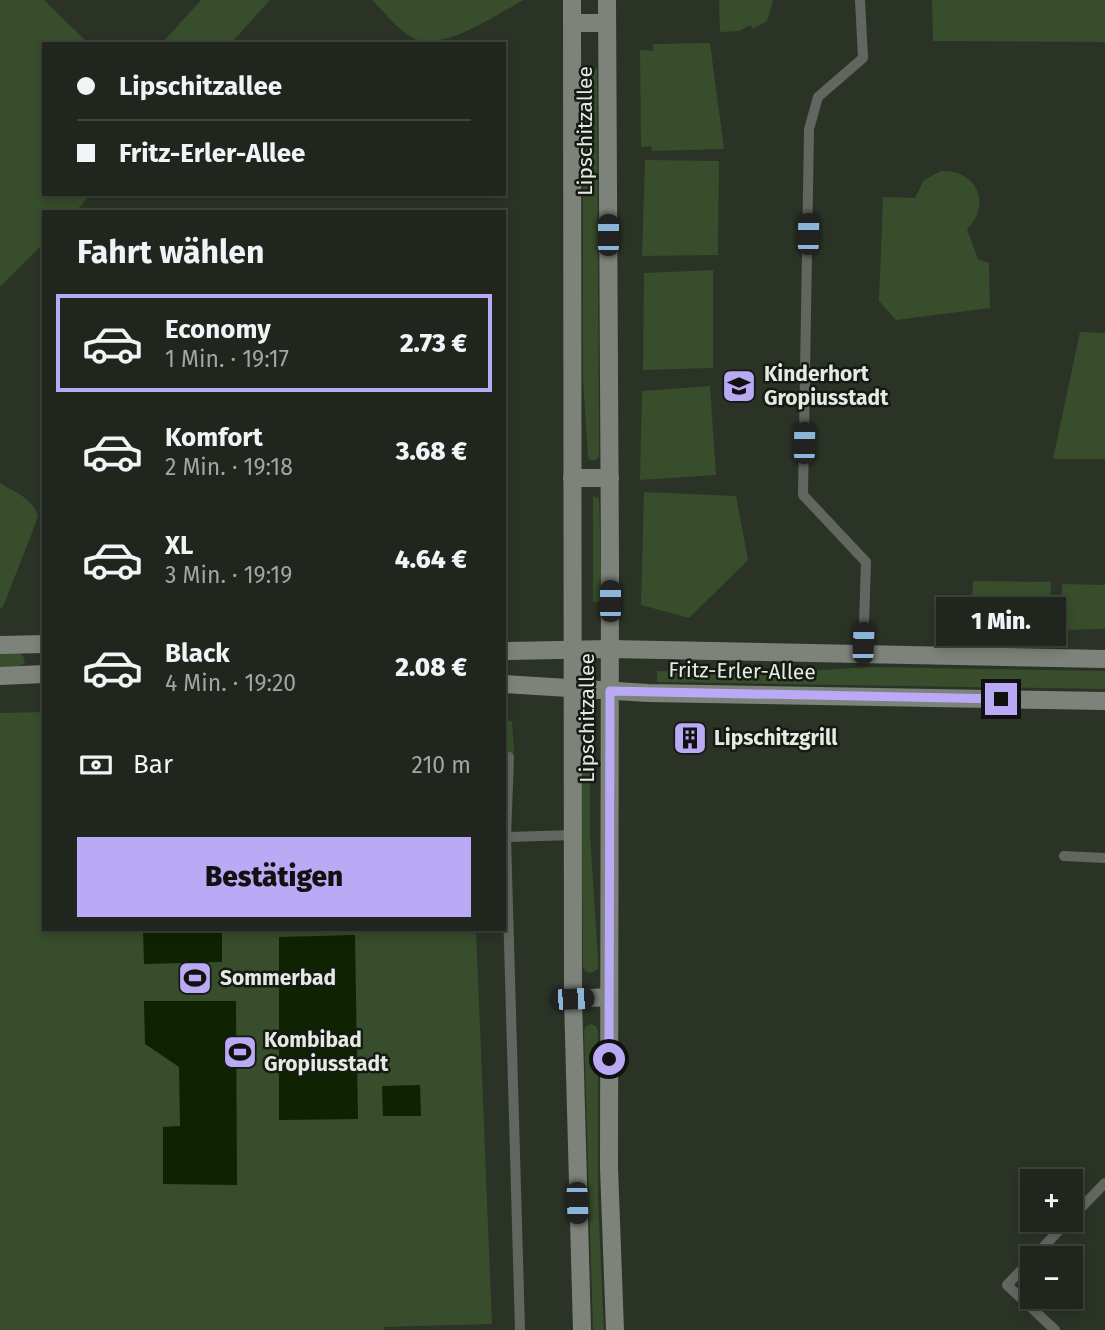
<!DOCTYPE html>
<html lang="de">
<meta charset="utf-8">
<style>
body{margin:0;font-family:"Fira Sans",sans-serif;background:#282e26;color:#f1f3f6;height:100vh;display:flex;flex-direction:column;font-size:26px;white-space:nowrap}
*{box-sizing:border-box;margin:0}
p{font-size:23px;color:#a2a5a4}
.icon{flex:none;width:38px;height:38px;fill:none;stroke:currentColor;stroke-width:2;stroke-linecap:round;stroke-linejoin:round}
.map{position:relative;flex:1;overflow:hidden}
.panel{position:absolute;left:42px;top:210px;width:464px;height:721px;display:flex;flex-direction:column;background:#20261d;border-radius:0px;box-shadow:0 4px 10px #0003,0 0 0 2px #3d433b}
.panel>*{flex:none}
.guide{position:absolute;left:42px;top:42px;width:464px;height:154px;border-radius:0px;box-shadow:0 4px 10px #0003,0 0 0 2px #3d433b;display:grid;align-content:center;height:154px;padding:0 35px;background:#20261d}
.controls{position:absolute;left:1020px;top:1169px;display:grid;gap:14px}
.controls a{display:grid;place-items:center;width:63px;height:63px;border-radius:0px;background:#20261d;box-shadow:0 4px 10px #0003,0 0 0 2px #3d433b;font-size:35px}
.end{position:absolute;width:32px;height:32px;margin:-16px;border:9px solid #baaaf6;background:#111;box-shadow:0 0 0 4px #111}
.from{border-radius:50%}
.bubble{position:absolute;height:49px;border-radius:0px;background:#20261d;box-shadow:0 4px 10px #0003,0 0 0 2px #3d433b;font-size:23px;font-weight:800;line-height:49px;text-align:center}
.car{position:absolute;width:21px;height:42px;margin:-21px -10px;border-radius:9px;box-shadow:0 0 5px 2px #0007;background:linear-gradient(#222 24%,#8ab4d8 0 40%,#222 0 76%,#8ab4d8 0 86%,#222 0)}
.guide b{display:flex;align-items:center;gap:24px;height:66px;font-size:26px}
.guide b+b{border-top:2px solid #3d433b}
.guide i{width:18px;height:18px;background:#f1f3f6}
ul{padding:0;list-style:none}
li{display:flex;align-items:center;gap:21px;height:98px;margin:0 14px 10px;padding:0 21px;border:4px solid transparent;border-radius:0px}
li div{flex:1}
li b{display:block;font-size:26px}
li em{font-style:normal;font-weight:800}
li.selected{border-color:#baaaf6}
li>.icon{width:63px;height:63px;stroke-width:1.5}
h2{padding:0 35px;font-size:32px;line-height:84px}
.pay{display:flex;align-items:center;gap:18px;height:77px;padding:0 35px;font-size:26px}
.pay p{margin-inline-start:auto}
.action{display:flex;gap:14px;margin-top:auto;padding:14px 35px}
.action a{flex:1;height:80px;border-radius:0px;background:#baaaf6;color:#111;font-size:28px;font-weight:800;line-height:80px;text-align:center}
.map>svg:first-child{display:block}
.green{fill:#374d2b}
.water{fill:#0f2302}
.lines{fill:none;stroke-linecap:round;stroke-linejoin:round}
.lane{stroke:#626660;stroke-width:10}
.secondary{stroke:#7d837a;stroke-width:18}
.route{stroke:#baaaf6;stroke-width:9}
.labels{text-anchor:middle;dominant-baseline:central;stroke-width:5;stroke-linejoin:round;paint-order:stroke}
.street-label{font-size:21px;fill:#e5ebe3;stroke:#161a14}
.poi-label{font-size:21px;font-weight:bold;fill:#e5ebe3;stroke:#161a14;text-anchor:start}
</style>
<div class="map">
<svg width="1105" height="1330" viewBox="0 0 1105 1330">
<rect width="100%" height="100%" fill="#2b3327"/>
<g class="green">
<polygon points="0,0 44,0 89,44 44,44 44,194 91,194 75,212 44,212 44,243 0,287"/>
<polygon points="201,0 270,0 230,44 161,44"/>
<path d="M372 0H524C499 13 440 54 413 38 397 29 385 13 372 0Z"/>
<polygon points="719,0 772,0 773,1 767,21 753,29 750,25 740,31 720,32"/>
<polygon points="932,0 1105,0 1105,42 933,41"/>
<polygon points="710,43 724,149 652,151 651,146 641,147 640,50 653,51 653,44"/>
<polygon points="583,69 597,69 599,456 596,460 590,460 588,457 583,379"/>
<polygon points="645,160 719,161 718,255 642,256"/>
<path d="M941 171C977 169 992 204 967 229L978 259 989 263 990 308 896 320 879 301 883 197 915 198 924 180Z"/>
<polygon points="713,270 713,368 643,370 644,273"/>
<polygon points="1080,332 1105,333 1105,459 1053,459"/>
<polygon points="710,386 716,475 640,480 642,391"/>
<path d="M0 483C15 492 34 499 38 517L3 607 0 608Z"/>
<polygon points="644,492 736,496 748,560 689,618 641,605"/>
<polygon points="593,496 599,498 602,602 593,602"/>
<polygon points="973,581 1051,582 1050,626 971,624"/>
<polygon points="1062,584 1105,585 1105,629 1061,630"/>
<polygon points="0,652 19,653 23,656 25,663 17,667 0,668"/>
<polygon points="869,667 1105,671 1105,689 657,682 657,671 776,673"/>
<polygon points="44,712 44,929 476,929 492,1324 384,1327 384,1330 0,1330 0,713"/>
<polygon points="504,720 512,721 514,753 504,753"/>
<polygon points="581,737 590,738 590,834 598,959 598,969 591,973 586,972 583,967"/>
<polygon points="591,1024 596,1026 598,1031 598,1200 604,1330 593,1330 584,1031 586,1026"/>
</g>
<g class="water">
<polygon points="143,929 222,929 222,962 144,964"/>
<polygon points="355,935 358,1119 279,1120 279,937"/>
<polygon points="144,1001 236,1001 237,1185 163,1184 163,1127 180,1126 179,1067 145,1044"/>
<polygon points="420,1085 421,1116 383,1116 382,1086"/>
</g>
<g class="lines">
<g class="lane">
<polyline points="860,0 863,58 818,97 809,129 803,495 866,562 863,655"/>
<polyline points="504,757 509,757 506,837"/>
<polyline points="1064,856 1105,858"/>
<polyline points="1071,1218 1105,1183"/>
<polyline points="520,1330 506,837 573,835"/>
<polyline points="1055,1330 1007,1285 1069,1220"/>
</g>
<g class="secondary">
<polyline points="572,0 573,999 582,1330"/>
<polyline points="607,0 610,564 609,1168 615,1330"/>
<polyline points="572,23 607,23"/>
<polyline points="572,478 610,478"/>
<polyline points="0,645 44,644"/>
<polyline points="504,651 610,649 1105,659"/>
<polyline points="0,676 44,674"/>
<polyline points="504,684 648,693 1105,701"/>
<polyline points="573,999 609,997"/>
</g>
</g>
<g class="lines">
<polyline class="route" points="609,1059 610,691 1001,699"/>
</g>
<defs>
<g id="school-square" transform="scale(1.75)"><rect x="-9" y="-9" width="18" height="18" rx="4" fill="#baaaf6" stroke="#161a14"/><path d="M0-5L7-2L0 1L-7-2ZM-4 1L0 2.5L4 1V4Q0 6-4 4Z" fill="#111"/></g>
<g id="building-square" transform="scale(1.75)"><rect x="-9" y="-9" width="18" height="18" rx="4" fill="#baaaf6" stroke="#161a14"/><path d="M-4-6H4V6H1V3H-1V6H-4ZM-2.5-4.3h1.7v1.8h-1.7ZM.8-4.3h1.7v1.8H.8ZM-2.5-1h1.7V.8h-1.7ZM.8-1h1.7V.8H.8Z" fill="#111"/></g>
<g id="stadium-square" transform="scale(1.75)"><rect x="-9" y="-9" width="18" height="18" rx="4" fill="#baaaf6" stroke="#161a14"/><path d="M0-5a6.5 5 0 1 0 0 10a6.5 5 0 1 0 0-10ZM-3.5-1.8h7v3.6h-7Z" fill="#111"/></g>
</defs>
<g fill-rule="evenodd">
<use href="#school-square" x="739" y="386"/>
<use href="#building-square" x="690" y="738"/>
<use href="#stadium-square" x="195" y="978"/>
<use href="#stadium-square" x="240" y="1052"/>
</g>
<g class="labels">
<g class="street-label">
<text transform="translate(585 131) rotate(-90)">Lipschitzallee</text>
<text transform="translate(742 671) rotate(1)">Fritz-Erler-Allee</text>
<text transform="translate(587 718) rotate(-90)">Lipschitzallee</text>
</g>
<g class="poi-label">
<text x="764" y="374">Kinderhort<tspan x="764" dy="24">Gropiusstadt</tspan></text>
<text x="714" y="738">Lipschitzgrill</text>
<text x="220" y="978">Sommerbad</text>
<text x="264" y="1040">Kombibad<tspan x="264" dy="24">Gropiusstadt</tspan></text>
</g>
</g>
</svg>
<div class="controls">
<a>+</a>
<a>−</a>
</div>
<i class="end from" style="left:609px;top:1059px"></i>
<i class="end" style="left:1001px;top:699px"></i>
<div class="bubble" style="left:936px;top:597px;width:130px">1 Min.</div>
<i class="car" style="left:808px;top:234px;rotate:1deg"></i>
<i class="car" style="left:608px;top:235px;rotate:0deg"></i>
<i class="car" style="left:804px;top:443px;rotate:1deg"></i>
<i class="car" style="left:610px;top:601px;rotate:0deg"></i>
<i class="car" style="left:863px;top:643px;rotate:2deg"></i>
<i class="car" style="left:573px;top:999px;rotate:88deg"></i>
<i class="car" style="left:577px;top:1203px;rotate:178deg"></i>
<div class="guide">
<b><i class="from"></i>Lipschitzallee</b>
<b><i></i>Fritz-Erler-Allee</b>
</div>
<section class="panel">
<h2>Fahrt wählen</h2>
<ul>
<li class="selected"><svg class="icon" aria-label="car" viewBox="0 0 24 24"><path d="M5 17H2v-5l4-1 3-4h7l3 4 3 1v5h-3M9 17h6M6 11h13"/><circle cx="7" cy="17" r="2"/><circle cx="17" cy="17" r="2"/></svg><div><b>Economy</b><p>1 Min. · 19:17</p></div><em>2.73 €</em></li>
<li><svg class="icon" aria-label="car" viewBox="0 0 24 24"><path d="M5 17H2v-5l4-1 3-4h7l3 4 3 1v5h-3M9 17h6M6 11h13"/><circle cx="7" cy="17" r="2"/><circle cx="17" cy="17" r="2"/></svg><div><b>Komfort</b><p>2 Min. · 19:18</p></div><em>3.68 €</em></li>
<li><svg class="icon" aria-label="car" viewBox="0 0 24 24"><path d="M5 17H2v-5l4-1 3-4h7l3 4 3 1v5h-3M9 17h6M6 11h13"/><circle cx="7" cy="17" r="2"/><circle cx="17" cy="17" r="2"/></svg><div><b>XL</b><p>3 Min. · 19:19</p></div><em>4.64 €</em></li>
<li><svg class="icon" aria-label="car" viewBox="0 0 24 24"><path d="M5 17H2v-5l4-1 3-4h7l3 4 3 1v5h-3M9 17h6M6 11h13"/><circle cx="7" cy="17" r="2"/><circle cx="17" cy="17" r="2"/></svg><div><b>Black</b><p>4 Min. · 19:20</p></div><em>2.08 €</em></li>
</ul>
<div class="pay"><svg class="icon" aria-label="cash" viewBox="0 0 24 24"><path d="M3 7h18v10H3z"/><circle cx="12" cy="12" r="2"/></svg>Bar<p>210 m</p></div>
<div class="action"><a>Bestätigen</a></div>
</section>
</div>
